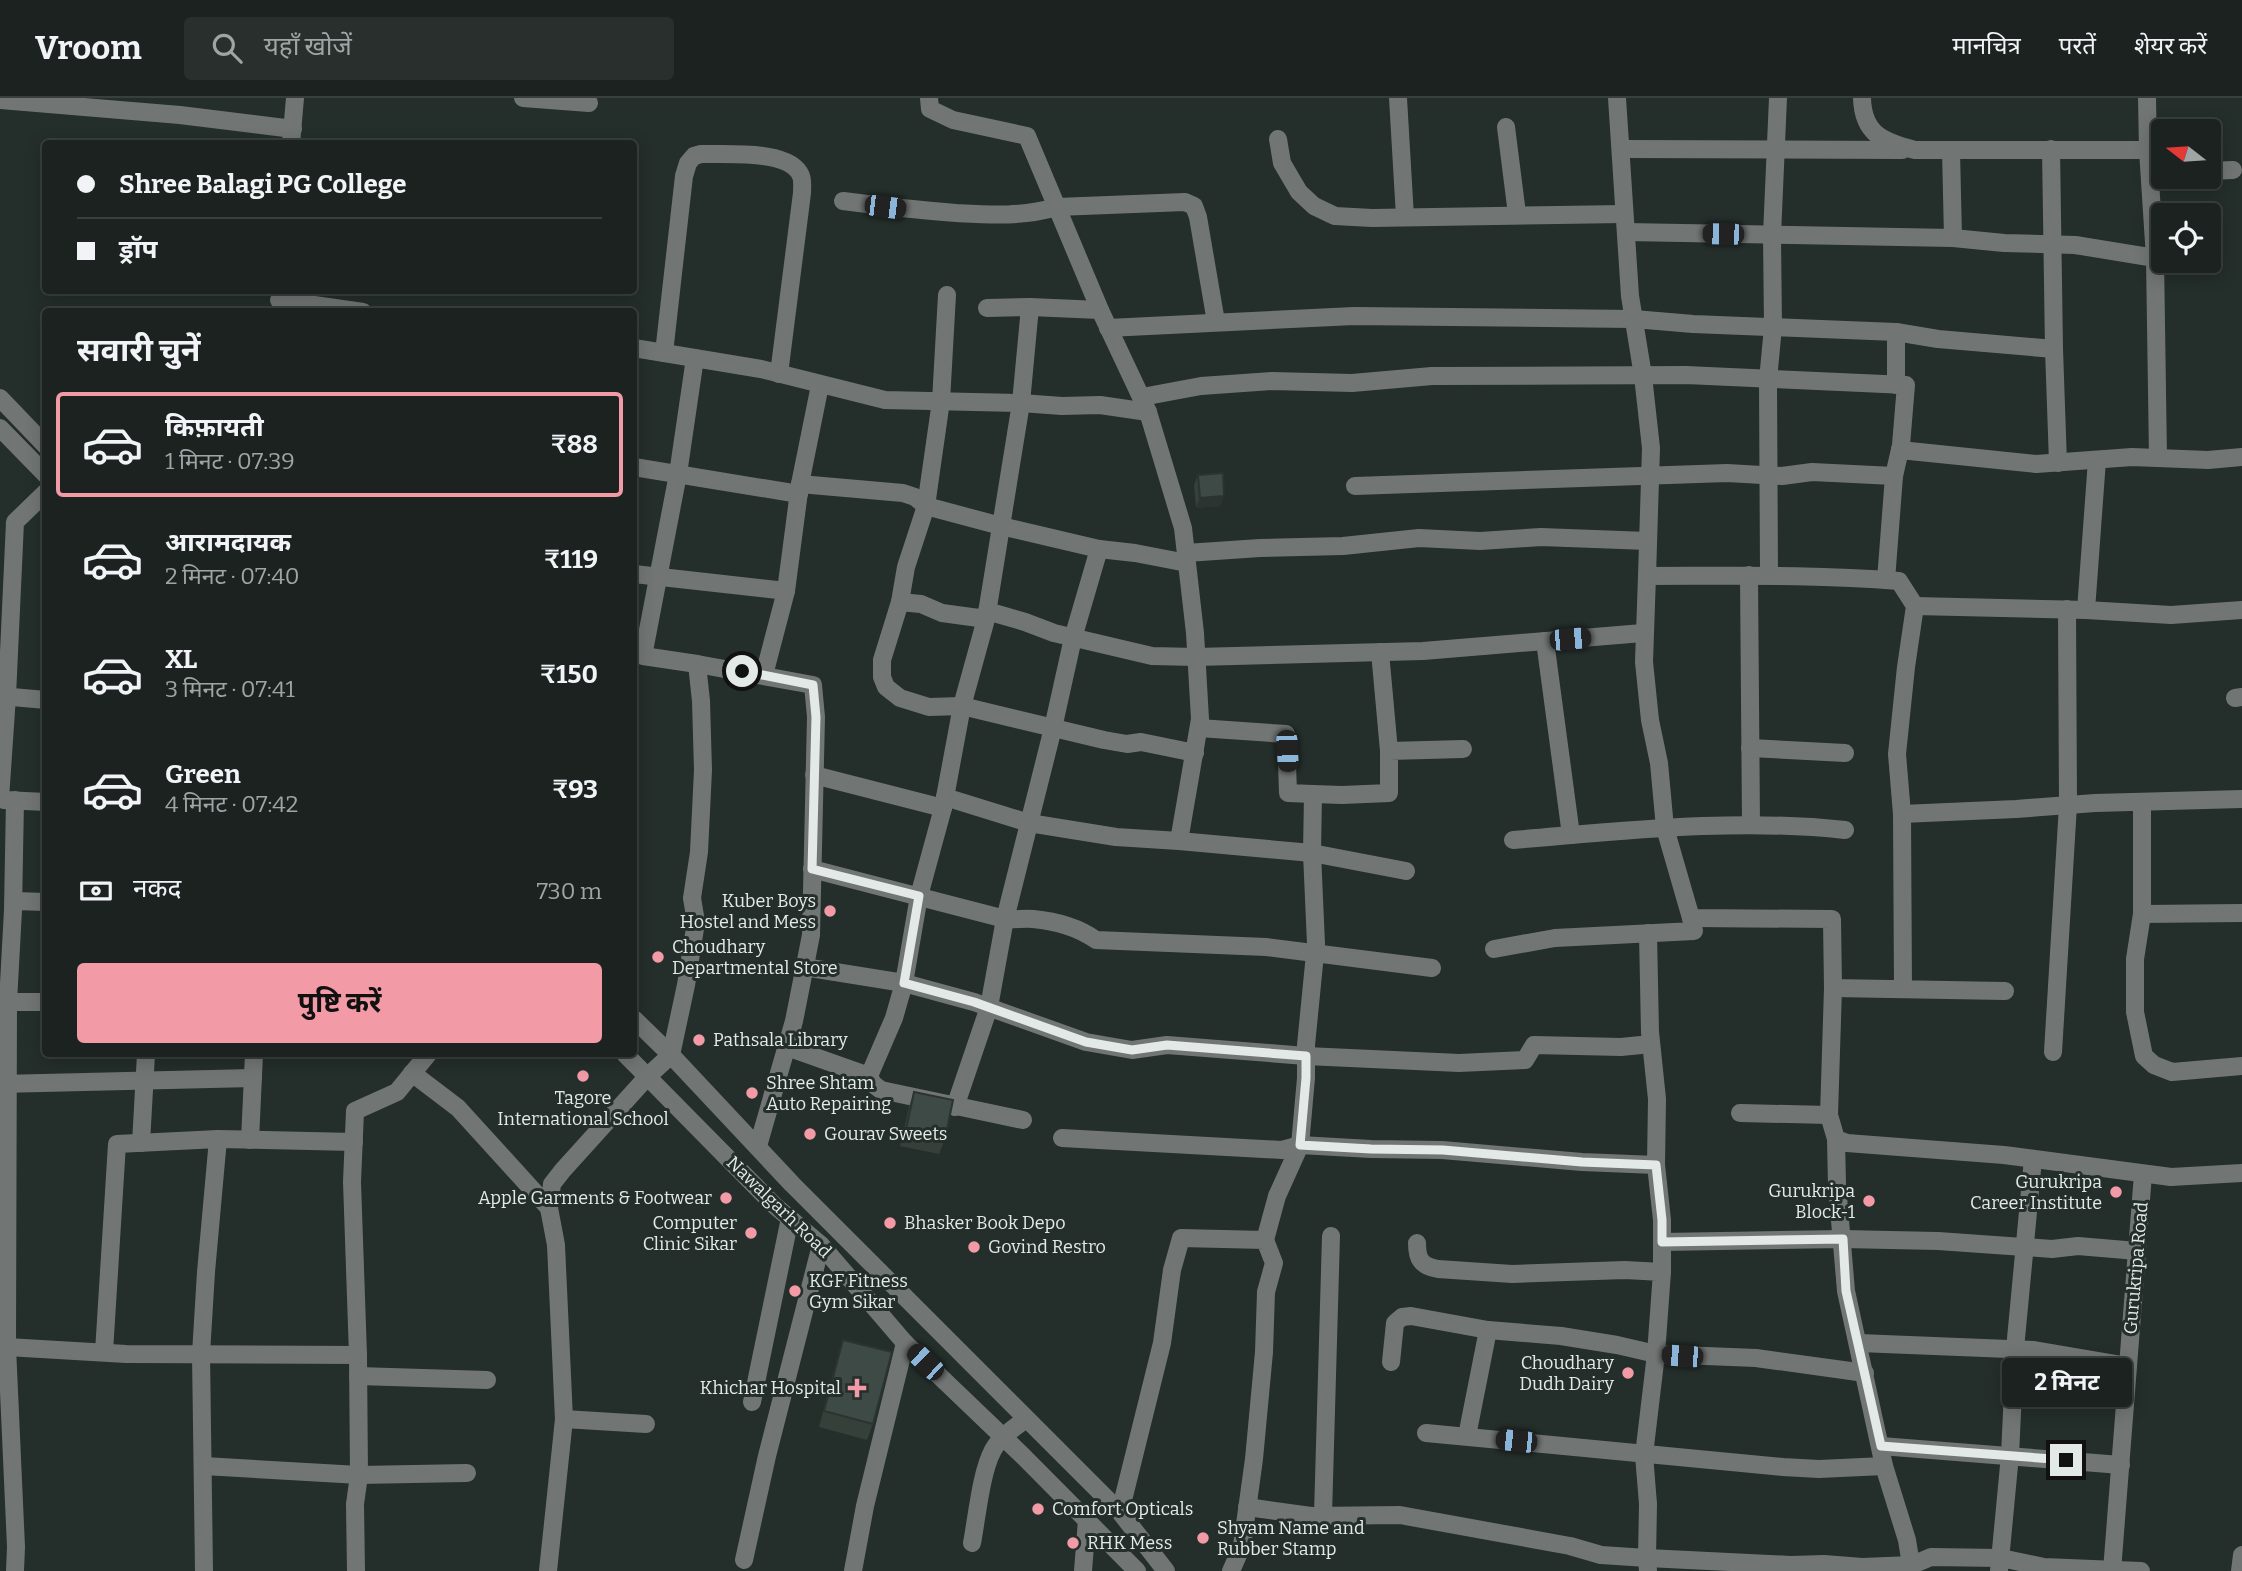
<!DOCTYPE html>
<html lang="hi">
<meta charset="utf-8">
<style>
body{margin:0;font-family:Bitter,"Noto Sans Devanagari",serif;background:#282f2d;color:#f1f3f6;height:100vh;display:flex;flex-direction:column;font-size:26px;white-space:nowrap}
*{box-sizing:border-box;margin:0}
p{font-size:23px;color:#a0a4a5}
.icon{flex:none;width:38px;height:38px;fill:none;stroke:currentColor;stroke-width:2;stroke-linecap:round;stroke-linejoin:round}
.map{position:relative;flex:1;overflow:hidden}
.sheet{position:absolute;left:42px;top:210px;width:595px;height:749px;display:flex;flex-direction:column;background:#1b2220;border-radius:7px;box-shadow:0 4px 18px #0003,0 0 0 2px #393f3e}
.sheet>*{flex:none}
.guide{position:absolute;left:42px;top:42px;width:595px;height:154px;border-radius:7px;box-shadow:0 4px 18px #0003,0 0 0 2px #393f3e;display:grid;align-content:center;height:154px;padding:0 35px;background:#1b2220}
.needle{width:46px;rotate:287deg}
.controls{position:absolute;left:2151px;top:21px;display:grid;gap:14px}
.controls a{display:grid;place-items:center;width:70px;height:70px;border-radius:7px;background:#1b2220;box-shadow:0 4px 18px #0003,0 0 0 2px #393f3e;font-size:35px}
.end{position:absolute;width:32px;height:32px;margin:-16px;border:9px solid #e3e9e6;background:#111;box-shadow:0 0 0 4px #111}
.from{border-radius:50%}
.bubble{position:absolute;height:49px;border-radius:7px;background:#1b2220;box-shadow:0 4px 18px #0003,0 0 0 2px #393f3e;font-size:23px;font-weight:700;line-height:49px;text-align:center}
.car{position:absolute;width:21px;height:42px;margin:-21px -10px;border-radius:9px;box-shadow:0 0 5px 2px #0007;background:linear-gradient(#222 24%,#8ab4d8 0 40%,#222 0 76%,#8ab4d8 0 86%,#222 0)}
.guide b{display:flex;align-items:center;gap:24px;height:66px;font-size:26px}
.guide b+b{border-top:2px solid #393f3e}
.guide i{width:18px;height:18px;background:#f1f3f6}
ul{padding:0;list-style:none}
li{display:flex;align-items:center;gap:21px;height:105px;margin:0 14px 10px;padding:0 21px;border:4px solid transparent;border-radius:7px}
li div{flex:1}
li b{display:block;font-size:26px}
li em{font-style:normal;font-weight:700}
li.on{border-color:#f39aa7}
li>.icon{width:63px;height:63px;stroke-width:1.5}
h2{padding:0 35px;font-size:32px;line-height:84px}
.pay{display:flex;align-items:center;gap:18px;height:77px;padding:0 35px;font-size:26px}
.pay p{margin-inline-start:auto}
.cta{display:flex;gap:14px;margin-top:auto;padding:14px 35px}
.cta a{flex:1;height:80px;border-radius:7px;background:#f39aa7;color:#111;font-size:28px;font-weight:700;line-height:80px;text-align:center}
header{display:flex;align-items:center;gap:42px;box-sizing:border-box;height:98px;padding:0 35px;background:#1b2220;border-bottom:2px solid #393f3e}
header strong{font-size:33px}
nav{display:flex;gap:38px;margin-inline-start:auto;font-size:24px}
.search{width:490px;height:63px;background:#282f2d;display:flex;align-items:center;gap:18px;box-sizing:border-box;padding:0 24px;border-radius:7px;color:#a0a4a5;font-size:26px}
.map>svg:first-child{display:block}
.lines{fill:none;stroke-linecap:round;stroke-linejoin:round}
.minor{stroke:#717674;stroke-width:18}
.wall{fill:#35403b}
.shaded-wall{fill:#2b3430}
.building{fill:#3e4a45;stroke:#2b3430;stroke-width:2}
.route{stroke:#e3e9e6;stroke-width:9}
.poi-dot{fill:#f39aa7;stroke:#242e2a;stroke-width:2.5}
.labels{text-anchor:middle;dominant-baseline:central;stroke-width:6;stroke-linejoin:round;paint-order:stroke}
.poi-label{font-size:18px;fill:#e3e9e6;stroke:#242e2a;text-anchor:start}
.street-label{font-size:18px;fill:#e3e9e6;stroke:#242e2a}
</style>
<header>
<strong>Vroom</strong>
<div class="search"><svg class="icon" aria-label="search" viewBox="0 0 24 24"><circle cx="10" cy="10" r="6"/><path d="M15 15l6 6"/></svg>यहाँ खोजें</div>
<nav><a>मानचित्र</a><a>परतें</a><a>शेयर करें</a></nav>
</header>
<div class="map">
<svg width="2242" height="1473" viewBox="0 0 2242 1473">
<rect width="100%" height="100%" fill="#242e2a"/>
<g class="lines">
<g class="minor">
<polyline points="523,0 589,5"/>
<polyline points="929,0 930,11 953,22 1027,38 1100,212 1148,314 1183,430 1195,535 1200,621 1179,743 1312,755 1406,773"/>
<polyline points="1398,0 1405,119"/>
<polyline points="1617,0 1630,198 1643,278 1651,350 1647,478"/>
<path d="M1862 0C1863 36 1883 44 1915 52H2148L2155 160 2158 360"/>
<polyline points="2147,0 2148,52"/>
<polyline points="0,2 180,17 293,31"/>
<polyline points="1506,29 1517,116"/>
<polyline points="1278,41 1282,65 1299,94 1314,108 1335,118 1372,120 1624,116"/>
<polyline points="291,46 295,0"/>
<polyline points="1622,51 1902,52"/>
<polyline points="2051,51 2054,251 2058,365"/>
<polyline points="1951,52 1953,140"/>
<polyline points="2208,73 2233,72"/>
<path d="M843 103C881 108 918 112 956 115 992 117 1021 119 1057 109L1185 104 1194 108 1198 119 1216 224"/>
<polyline points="1626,134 1953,140 2004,145 2075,147 2155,160 2163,157"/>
<polyline points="947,197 941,303 926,408 906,469 900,504 882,562 882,579 886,589 900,600 929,609 962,608 1104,642 1127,646 1141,644 1195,655"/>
<polyline points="279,202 363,214"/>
<polyline points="987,210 1030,209 1100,212"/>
<polyline points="1108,230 1354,218 1634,221 1693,226 1896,234 1896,287"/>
<polyline points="1896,234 1938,241 2054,251"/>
<polyline points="634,250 761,271 885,302 1021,305 1062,308 1100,307 1148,314"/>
<path d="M664 255 684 78 688 65 694 58 701 56C726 57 791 51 801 78 803 83 802 91 802 95L779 276"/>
<polyline points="1142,299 1201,288 1272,283 1352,285 1432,278 1686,277 1906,287 1901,347 1894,378 1886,482"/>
<polyline points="0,300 46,348"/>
<polyline points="0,330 46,377"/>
<polyline points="1900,352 2036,366 2132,359 2208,362 2242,359"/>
<polyline points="634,369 799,396"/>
<polyline points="800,386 903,395 915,399 926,408 1001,428 1099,451 1135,455 1187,465"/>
<polyline points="1355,388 1727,375 1782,378 1812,374 1894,378"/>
<polyline points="1186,455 1260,450 1343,448 1419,440 1480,443 1541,439 1648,443"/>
<polyline points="634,476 786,493"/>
<polyline points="1749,477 1751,726"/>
<polyline points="1769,477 1768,282 1773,229 1772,137 1778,0"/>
<polyline points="900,504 921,506 942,515 986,521"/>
<polyline points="1915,508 2086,512 2171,517 2242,512"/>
<polyline points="2086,512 2097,362"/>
<polyline points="987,513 1025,524 1054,535 1152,558 1196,559 1423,553 1643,535"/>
<polyline points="1545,543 1571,737"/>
<polyline points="1380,554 1389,653"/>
<polyline points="697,566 813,587 816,619 811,837 794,923 758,1048"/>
<polyline points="764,577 786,493 800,386 820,287"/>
<polyline points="0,598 46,602"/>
<polyline points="2235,600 2242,599"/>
<polyline points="1199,630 1286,636 1288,695 1313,696 1312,755 1316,846 1306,947 1306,980 1300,1047 1277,1098 1265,1142"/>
<polyline points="1750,650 1845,655"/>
<polyline points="814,677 943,710"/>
<polyline points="1313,696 1342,697 1389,695 1389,653 1463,651"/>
<polyline points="945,699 1029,725 1116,739 1179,743"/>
<polyline points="0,701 7,598 15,424 46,394"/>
<polyline points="4,702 46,704"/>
<polyline points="15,702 13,812 8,904 7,1249 16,1449 15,1473"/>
<polyline points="2142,704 2142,816 2135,861 2135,914 2144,958 2154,967 2172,974 2242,968"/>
<polyline points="1902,716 2016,711 2095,705 2242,701"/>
<path d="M1513 742C1624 733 1734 720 1845 732"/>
<path d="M812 771 1005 821C1015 822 1024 820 1033 821 1055 823 1079 830 1096 842L1266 849 1432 870"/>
<polyline points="14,803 46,804"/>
<polyline points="2142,816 2242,815"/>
<polyline points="1648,835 1650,934 1657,1001 1656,1067 1662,1122 1662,1174"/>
<polyline points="1494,851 1555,840 1694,833 1691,820"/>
<polyline points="804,869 904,885 974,904 1086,944 1132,952 1167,947 1306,958 1459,965 1525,962 1534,947 1621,949 1651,946"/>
<polyline points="1833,890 1829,1017 1836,1041 1847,1045 2004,1057 2171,1079 2242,1075"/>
<path d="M1903 891 1902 716 1897 656 1906 569 1915 508 1899 483C1815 476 1731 478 1647 478L1644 564 1650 622 1659 665 1665 730 1691 820 1832 821 1833 890 2005 893"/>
<polyline points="8,904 46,904"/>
<polyline points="634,921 671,957 792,1086 1120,1414 1166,1473"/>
<polyline points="787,949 869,978 873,986 881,992 1023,1022"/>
<polyline points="2053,954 2068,707 2067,511"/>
<polyline points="625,956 774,1107 821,1147 905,1245 1024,1359 1137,1473"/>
<polyline points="412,975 458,1010 549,1110"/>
<polyline points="869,978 894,920 904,885 919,798 943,710 962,608 986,521 1021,305 1030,209"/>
<polyline points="0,986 253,980"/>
<polyline points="955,1009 989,909 1005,821 1053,630 1073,540 1099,451"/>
<polyline points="1740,1015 1829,1017"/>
<polyline points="1062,1040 1282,1052 1300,1047 1371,1051 1442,1052 1582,1064 1656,1067"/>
<polyline points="1836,1041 1837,1087 1846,1193 1884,1368 1907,1442 1912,1473"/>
<polyline points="250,1042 254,956"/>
<polyline points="141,1045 146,956"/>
<polyline points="1662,1144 1843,1141 1938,1143 2052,1151 2078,1148 2137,1153"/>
<path d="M1417 1145C1417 1161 1421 1168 1438 1171L1512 1176 1625 1172 1662 1174 1656 1256 1644 1357 1648 1406 1647 1460 1648 1473"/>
<polyline points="1859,1245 2034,1252 2128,1268"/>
<polyline points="7,1249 126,1256 358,1257"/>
<polyline points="104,1254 117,1046 218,1041 354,1044"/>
<polyline points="1391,1264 1395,1225 1402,1219 1411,1218 1488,1232 1561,1238 1617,1247 1656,1256 1756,1260 1865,1275"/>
<polyline points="358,1278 487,1282"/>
<polyline points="752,1304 790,1120"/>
<polyline points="564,1321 646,1326"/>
<polyline points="1426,1335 1783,1369 1819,1371 1884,1368"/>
<polyline points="1467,1338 1488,1232"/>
<polyline points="1881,1348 2121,1367"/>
<polyline points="204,1368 359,1377 467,1375"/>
<polyline points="1247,1409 1311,1418 1400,1417 1570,1448 1601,1457 1647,1460 1791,1467 1824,1466 1862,1469 1912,1467 1931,1459 2001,1460 2044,1469 2141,1473"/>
<polyline points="1120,1414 1162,1245 1172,1172 1181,1140 1265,1142 1274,1165 1266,1194 1264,1254 1254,1361 1242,1448 1231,1473"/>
<polyline points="1323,1417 1331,1138"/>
<path d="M972 1445C977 1419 981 1374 993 1352 1000 1339 1014 1330 1026 1321"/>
<polyline points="744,1462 767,1358 821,1147"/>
<polyline points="204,1473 201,1256 206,1174 218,1041"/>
<polyline points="356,1473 355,1406 359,1377 358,1257 352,1084 355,1013 397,994 428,956"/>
<polyline points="548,1473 564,1321 556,1147 549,1110 552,1086 563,1072 648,978 671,957 686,887 696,824 692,800 699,754 703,672 701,603 697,566 643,558 678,376 695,260"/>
<polyline points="853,1473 865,1408 905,1245"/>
<polyline points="1083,1473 1087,1422"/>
<polyline points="1999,1473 2010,1357 2015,1251 2033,1061"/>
<polyline points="2112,1473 2143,1076"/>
<polyline points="2240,1473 2242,1457"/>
</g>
</g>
<g class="wall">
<polygon points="1198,377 1221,408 1196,410 1194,387"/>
<polygon points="914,994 945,1041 939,1056 900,1048 909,1009"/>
<polygon points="843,1242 873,1326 867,1342 819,1329 838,1257"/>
</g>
<polygon class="shaded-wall" points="1224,398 1221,408 1196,410 1200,400"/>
<g class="building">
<polygon points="1223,375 1224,398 1200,400 1198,377"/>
<polygon points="914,994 953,1002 945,1041 906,1032"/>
<polygon points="843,1242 892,1254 873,1326 824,1313"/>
</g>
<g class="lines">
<polyline class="route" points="742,573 813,587 816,619 812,771 919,798 904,885 974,904 1086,944 1132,952 1167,947 1306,958 1306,980 1300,1047 1371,1051 1443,1052 1582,1064 1656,1067 1662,1122 1662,1144 1843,1141 1846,1193 1881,1348 2066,1362"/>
</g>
<g class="poi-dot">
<circle cx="830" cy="813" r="7"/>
<circle cx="658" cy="859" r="7"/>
<circle cx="699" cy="942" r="7"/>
<circle cx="583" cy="978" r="7"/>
<circle cx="752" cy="995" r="7"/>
<circle cx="810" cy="1036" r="7"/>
<circle cx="2116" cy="1094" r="7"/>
<circle cx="726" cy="1100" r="7"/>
<circle cx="1869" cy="1103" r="7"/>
<circle cx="890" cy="1125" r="7"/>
<circle cx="751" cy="1135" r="7"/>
<circle cx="974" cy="1149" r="7"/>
<circle cx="795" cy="1193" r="7"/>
<circle cx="1628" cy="1275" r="7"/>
<path d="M853.5 1279.5h7v7h7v7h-7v7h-7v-7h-7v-7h7z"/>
<circle cx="1038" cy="1411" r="7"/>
<circle cx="1203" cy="1440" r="7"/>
<circle cx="1073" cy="1445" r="7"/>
</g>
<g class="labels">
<g class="poi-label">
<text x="816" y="803" text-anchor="end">Kuber Boys<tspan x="816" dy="21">Hostel and Mess</tspan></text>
<text x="672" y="849">Choudhary<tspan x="672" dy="21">Departmental Store</tspan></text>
<text x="713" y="942">Pathsala Library</text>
<text x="766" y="985">Shree Shtam<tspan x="766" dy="21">Auto Repairing</tspan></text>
<text x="583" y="1000" text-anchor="middle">Tagore<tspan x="583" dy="21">International School</tspan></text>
<text x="824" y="1036">Gourav Sweets</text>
<text x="2102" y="1084" text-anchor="end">Gurukripa<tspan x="2102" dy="21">Career Institute</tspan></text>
<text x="1855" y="1093" text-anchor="end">Gurukripa<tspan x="1855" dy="21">Block-1</tspan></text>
<text x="712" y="1100" text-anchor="end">Apple Garments &amp; Footwear</text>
<text x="737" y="1125" text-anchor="end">Computer<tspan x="737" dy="21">Clinic Sikar</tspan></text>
<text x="904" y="1125">Bhasker Book Depo</text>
<text x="988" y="1149">Govind Restro</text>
<text x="809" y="1183">KGF Fitness<tspan x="809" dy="21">Gym Sikar</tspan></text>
<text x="1614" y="1265" text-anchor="end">Choudhary<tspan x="1614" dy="21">Dudh Dairy</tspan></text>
<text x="841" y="1290" text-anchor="end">Khichar Hospital</text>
<text x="1052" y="1411">Comfort Opticals</text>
<text x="1217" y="1430">Shyam Name and<tspan x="1217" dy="21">Rubber Stamp</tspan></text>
<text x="1087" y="1445">RHK Mess</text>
</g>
<g class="street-label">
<text transform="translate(779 1109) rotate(44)">Nawalgarh Road</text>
<text transform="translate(2136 1170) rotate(-85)">Gurukripa Road</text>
</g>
</g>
</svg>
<div class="controls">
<a><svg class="needle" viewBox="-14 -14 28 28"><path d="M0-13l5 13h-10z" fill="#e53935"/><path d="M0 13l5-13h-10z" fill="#a0a4a5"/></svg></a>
<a><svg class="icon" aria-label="locate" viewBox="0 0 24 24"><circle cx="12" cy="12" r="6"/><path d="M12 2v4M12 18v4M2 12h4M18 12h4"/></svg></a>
</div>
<i class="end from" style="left:742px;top:573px"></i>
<i class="end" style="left:2066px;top:1362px"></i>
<div class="bubble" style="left:2002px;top:1260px;width:130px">2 मिनट</div>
<i class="car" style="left:885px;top:109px;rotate:97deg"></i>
<i class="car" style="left:1723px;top:136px;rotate:271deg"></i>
<i class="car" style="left:1570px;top:541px;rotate:85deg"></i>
<i class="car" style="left:1287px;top:653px;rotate:177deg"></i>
<i class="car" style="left:1682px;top:1258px;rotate:274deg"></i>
<i class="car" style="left:925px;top:1264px;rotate:314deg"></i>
<i class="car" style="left:1516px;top:1343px;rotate:276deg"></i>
<div class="guide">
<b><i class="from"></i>Shree Balagi PG College</b>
<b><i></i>ड्रॉप</b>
</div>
<section class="sheet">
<h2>सवारी चुनें</h2>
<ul>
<li class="on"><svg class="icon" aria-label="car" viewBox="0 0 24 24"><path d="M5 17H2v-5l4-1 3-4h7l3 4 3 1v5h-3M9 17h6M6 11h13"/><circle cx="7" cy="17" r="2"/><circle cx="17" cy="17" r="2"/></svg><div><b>किफ़ायती</b><p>1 मिनट · 07:39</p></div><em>₹88</em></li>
<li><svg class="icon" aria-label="car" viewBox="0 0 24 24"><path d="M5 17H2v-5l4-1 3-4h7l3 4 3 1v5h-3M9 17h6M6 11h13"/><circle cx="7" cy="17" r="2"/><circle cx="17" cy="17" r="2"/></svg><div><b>आरामदायक</b><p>2 मिनट · 07:40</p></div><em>₹119</em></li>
<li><svg class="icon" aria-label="car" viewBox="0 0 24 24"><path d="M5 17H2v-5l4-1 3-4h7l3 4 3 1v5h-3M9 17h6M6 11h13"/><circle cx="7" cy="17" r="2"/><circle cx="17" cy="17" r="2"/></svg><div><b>XL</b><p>3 मिनट · 07:41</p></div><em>₹150</em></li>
<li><svg class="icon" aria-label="car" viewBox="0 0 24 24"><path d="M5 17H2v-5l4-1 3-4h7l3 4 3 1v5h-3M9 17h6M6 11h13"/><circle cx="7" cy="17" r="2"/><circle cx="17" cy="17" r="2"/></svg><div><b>Green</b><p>4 मिनट · 07:42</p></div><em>₹93</em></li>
</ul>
<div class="pay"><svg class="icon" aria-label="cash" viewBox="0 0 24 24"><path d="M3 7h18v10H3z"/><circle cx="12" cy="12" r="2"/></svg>नकद<p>730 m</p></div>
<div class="cta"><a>पुष्टि करें</a></div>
</section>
</div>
